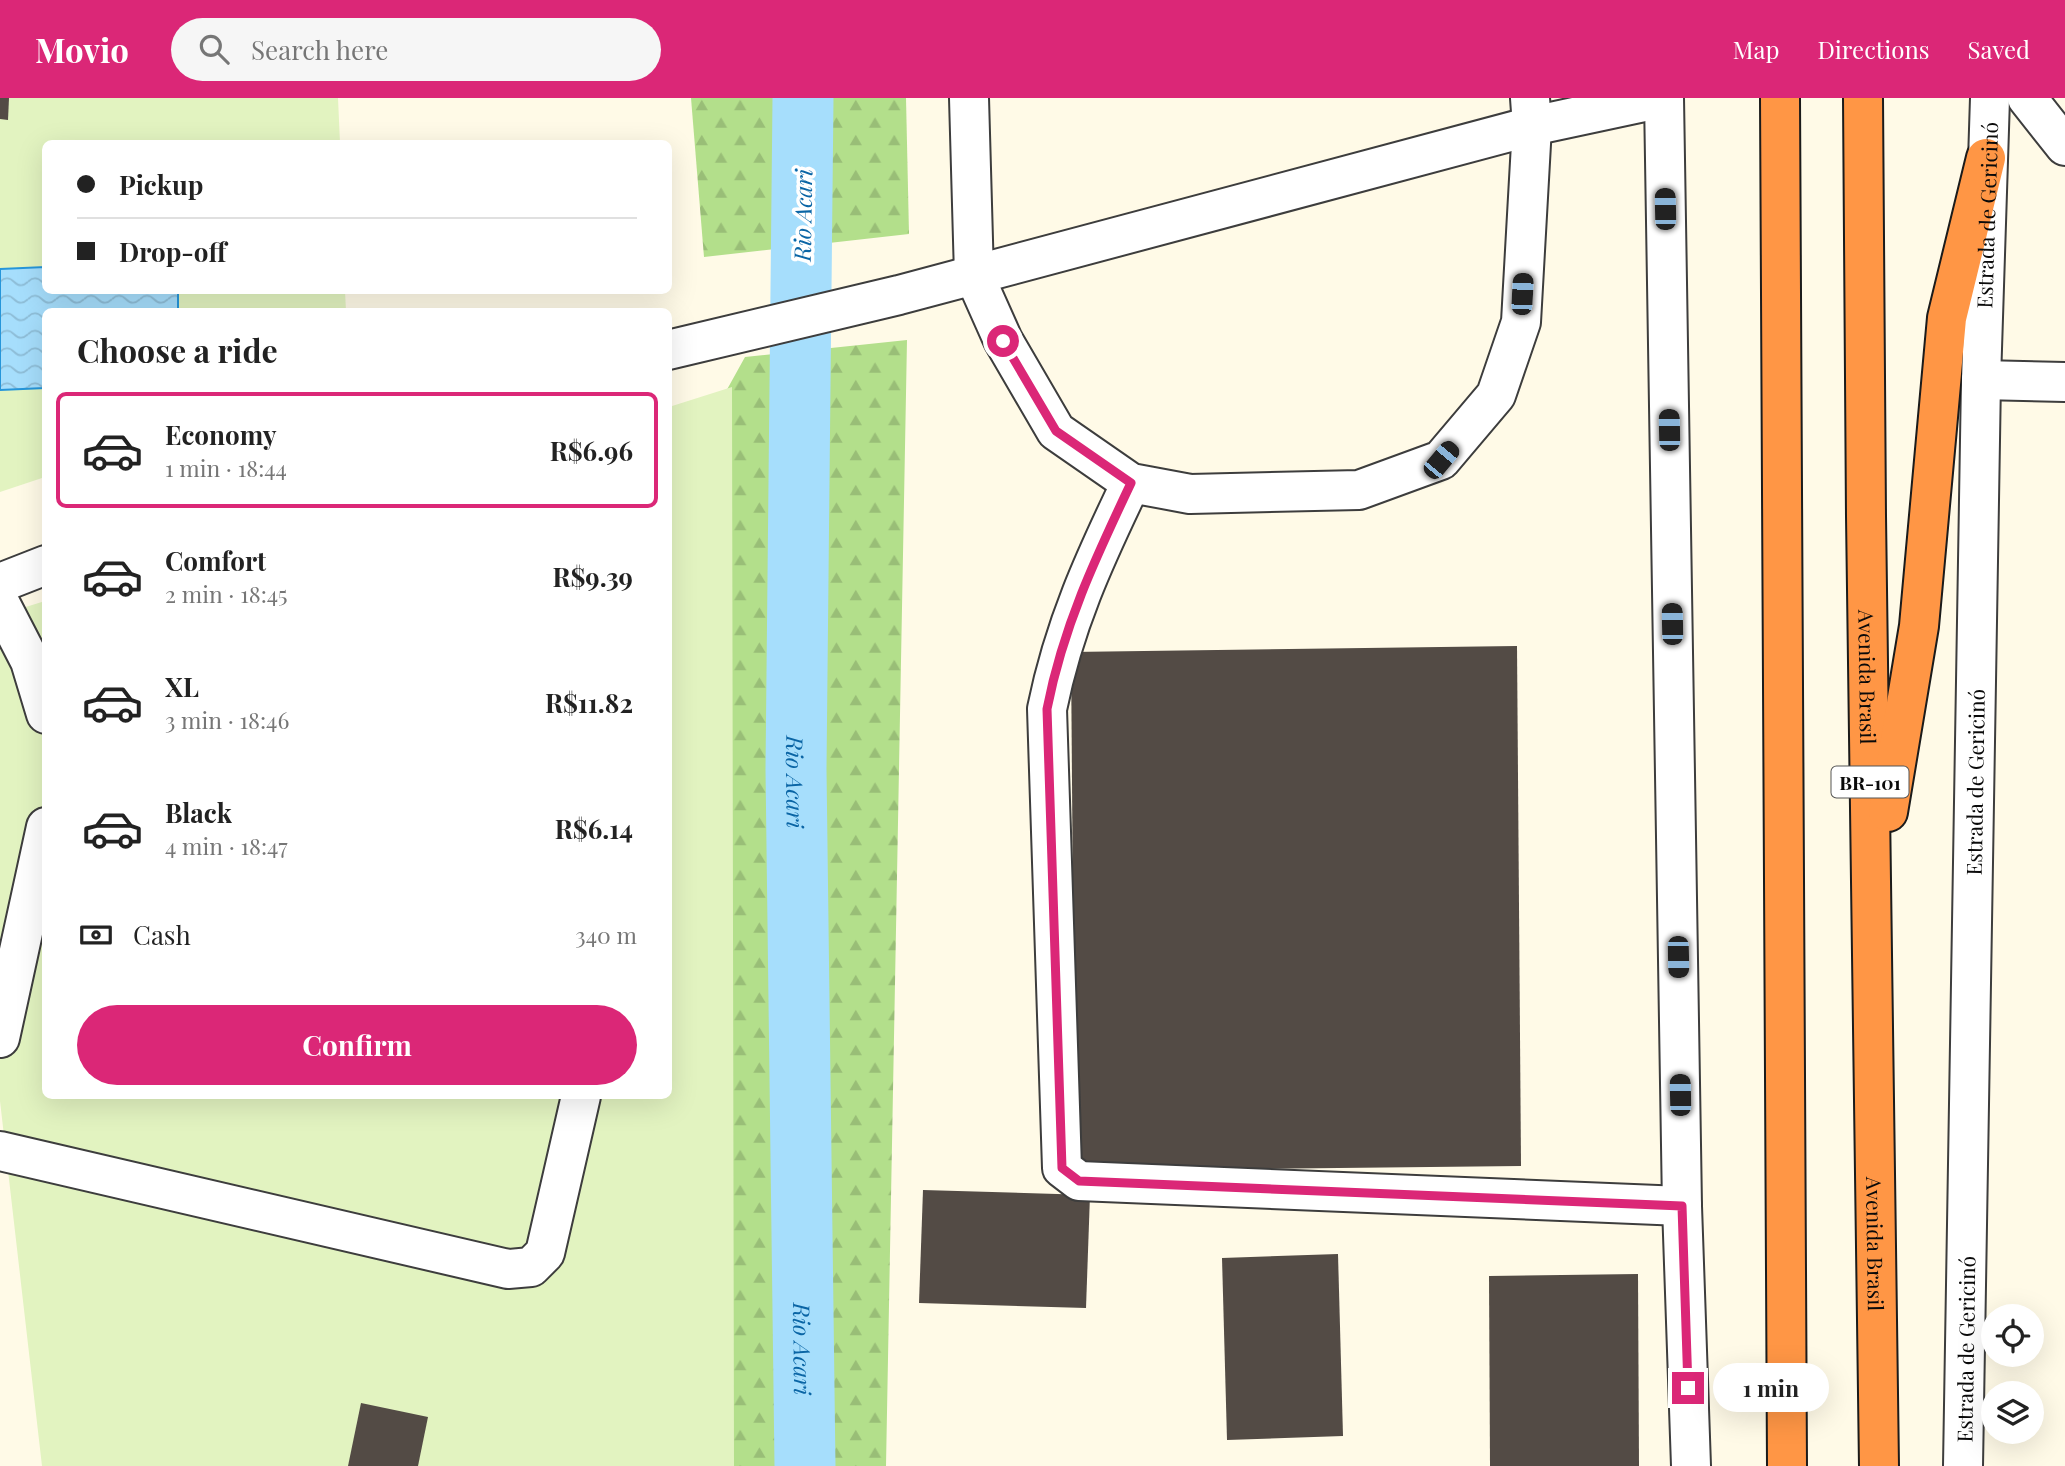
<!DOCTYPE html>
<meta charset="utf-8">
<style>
body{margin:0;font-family:"Playfair Display",serif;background:#f6f6f6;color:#222;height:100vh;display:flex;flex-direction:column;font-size:26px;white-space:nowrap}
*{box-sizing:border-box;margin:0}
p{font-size:23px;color:#767676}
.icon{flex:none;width:38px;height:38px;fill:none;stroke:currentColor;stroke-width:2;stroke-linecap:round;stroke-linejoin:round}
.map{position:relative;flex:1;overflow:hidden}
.drawer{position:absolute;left:42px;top:210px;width:630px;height:791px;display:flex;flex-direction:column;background:#fff;border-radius:10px;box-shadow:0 7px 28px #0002}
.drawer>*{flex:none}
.guide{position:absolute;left:42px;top:42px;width:630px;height:154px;border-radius:10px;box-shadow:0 7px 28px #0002;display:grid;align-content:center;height:154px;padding:0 35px;background:#fff}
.tools{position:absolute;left:1981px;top:1206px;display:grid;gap:14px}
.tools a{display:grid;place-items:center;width:63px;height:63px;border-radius:50%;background:#fff;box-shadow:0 7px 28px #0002;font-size:35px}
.end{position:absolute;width:32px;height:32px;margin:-16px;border:9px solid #db2777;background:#fff;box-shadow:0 0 0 4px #fff}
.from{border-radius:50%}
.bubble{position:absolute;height:49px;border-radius:24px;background:#fff;box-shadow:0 7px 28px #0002;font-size:23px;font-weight:700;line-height:49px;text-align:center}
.car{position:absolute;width:21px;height:42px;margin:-21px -10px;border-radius:9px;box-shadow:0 0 5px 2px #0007;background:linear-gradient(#222 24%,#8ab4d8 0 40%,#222 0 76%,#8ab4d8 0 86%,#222 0)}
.guide b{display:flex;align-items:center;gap:24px;height:66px;font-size:26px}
.guide b+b{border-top:2px solid #e0e0e0}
.guide i{width:18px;height:18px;background:#222}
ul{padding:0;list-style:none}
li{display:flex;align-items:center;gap:21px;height:116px;margin:0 14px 10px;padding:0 21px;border:4px solid transparent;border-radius:10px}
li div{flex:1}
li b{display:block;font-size:26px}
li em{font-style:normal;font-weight:700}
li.active{border-color:#db2777}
li>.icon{width:63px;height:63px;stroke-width:1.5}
h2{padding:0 35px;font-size:32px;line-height:84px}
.pay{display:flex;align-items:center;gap:18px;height:77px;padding:0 35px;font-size:26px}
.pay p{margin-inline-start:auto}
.action{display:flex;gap:14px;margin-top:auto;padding:14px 35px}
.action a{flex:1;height:80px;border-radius:42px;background:#db2777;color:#fff;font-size:28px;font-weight:700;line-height:80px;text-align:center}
header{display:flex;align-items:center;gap:42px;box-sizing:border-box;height:98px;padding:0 35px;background:#db2777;color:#fff}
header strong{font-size:33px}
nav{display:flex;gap:38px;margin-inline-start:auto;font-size:24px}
.search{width:490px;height:63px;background:#f6f6f6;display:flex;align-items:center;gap:18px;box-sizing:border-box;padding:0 24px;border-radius:38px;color:#767676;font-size:26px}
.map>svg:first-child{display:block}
.forest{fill:url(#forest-firs)}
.pitch{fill:#e2f3c0}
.water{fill:url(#water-waves);stroke:#2696da;stroke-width:2}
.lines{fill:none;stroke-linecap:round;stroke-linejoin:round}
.river{stroke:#a6defc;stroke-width:61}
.building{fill:#534b45}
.minor-casing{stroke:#3d3d3d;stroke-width:42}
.highway-casing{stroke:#1b1b1b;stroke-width:42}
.minor{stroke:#fff;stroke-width:38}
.highway{stroke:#ff9645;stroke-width:38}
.route{stroke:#db2777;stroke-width:9}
.labels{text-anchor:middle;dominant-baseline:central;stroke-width:7;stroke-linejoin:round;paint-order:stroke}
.shield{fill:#fff;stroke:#545454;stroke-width:2}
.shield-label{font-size:19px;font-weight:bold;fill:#0a0a0a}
.street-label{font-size:21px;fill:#0a0a0a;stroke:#fff}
.water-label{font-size:23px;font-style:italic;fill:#0a65a5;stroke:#fff}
</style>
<header>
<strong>Movio</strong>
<div class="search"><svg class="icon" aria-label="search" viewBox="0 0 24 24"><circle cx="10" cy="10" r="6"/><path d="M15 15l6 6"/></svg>Search here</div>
<nav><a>Map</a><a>Directions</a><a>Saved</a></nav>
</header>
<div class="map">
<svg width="2065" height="1368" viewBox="0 0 2065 1368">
<defs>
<pattern id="forest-firs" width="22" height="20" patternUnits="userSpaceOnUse" patternTransform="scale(1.75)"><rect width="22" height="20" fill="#b3df8b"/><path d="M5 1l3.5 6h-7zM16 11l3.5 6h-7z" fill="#99be77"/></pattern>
<pattern id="water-waves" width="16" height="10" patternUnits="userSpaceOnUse" patternTransform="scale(1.75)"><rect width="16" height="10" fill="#a6defc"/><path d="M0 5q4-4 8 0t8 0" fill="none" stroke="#8ebdd7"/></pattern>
</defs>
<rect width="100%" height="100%" fill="#fffae7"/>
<g class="forest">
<polygon points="691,0 906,0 909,136 704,159"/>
<polygon points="907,242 886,1368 636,1368 668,998 668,667 683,371 745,259"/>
</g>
<g class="pitch">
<polygon points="0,0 338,0 340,45 46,46 46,192 345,193 346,213 46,214 45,379 0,394"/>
<polygon points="732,289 734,1368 42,1368 0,1003 0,517 45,503 46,998 668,998 669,309"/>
</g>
<polygon class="water" points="45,169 46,192 178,193 178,213 46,214 45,290 0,292 0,171"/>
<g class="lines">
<path class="river" id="s1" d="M803 0 796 671 805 1368"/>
</g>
<g class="building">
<polygon points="0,0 9,0 8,22 0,21"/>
<polygon points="1517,548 1521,1068 1075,1073 1071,554"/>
<polygon points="923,1092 1090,1097 1086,1210 919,1205"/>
<polygon points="1338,1156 1343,1338 1227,1342 1222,1160"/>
<polygon points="1638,1176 1639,1368 1490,1368 1489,1178"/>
<polygon points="361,1305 428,1319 418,1368 348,1368"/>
</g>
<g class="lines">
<g class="minor-casing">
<g id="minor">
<polyline points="969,0 974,177 1003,242 1056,333 1131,385 1190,396 1359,392 1441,362 1496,297 1521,224 1532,28 1530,0"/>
<polyline points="1664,0 1682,1108 1691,1368"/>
<polyline points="2027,0 2065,48"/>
<polyline points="668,252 899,197 1532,28 1663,0"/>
<polyline points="1981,282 2065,284"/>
<path d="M1131 385C1094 462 1064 527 1047 611L1062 1070 1079 1083 1682 1108"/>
<polyline points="0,485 46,467"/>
<polyline points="0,505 30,563 46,616"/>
<polyline points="0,940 46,729"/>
<polyline points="0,1053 508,1171 531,1169 545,1155 581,998"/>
<path id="s2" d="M1963 1368 1981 282 1990 0"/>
</g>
</g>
<g class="highway-casing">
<g id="highway">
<polyline points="1780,0 1787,1368"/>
<path id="s3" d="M1863 0 1866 418 1879 1368"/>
<polyline points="1888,714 1919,528 1947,220 1986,60"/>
</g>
</g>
<use href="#minor" class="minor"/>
<use href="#highway" class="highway"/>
</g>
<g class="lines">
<path class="route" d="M1003 243 1056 333 1131 385C1095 461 1063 529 1047 611L1062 1070 1079 1083 1682 1108 1688 1290"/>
</g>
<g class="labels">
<rect class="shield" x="1831.5" y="668.5" width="77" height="31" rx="5"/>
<g class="shield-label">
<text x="1870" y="684">BR-101</text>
</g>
<g class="street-label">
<text stroke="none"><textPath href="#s2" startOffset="1251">Estrada de Gericinó</textPath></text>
<text stroke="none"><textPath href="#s3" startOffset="579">Avenida Brasil</textPath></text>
<text stroke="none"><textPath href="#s2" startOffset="684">Estrada de Gericinó</textPath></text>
<text stroke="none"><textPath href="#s3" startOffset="1146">Avenida Brasil</textPath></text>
<text stroke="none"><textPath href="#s2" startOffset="117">Estrada de Gericinó</textPath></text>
</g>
<g class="water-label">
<text transform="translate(802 117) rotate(-89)">Rio Acari</text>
<text stroke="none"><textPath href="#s1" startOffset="684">Rio Acari</textPath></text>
<text stroke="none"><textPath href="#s1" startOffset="1251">Rio Acari</textPath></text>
</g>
</g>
</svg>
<div class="tools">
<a><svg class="icon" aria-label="locate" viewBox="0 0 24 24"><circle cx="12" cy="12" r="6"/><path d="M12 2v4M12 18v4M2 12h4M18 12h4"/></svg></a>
<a><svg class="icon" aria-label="layers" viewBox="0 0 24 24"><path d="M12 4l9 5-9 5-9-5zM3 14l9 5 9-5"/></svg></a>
</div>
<i class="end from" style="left:1003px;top:243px"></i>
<i class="end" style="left:1688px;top:1290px"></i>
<div class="bubble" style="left:1713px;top:1265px;width:116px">1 min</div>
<i class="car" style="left:1665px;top:111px;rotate:359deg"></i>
<i class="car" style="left:1522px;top:196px;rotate:3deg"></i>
<i class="car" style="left:1669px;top:332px;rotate:359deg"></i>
<i class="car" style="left:1441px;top:362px;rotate:40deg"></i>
<i class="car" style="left:1672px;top:526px;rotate:359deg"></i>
<i class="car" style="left:1678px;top:859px;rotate:179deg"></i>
<i class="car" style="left:1680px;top:997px;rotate:359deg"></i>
<div class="guide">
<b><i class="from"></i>Pickup</b>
<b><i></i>Drop-off</b>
</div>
<section class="drawer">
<h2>Choose a ride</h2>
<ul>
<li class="active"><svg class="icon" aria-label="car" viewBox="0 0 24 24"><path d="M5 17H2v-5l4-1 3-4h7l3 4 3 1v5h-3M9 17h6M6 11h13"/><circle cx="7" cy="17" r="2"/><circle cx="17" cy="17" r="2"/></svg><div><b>Economy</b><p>1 min · 18:44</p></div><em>R$6.96</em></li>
<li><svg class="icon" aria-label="car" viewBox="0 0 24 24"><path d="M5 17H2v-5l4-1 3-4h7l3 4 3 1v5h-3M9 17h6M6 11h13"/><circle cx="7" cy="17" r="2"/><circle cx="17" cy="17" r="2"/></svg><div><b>Comfort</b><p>2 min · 18:45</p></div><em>R$9.39</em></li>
<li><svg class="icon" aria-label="car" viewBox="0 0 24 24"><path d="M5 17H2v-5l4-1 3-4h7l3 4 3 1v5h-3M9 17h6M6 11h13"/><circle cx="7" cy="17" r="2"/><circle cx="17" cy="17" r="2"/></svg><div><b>XL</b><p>3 min · 18:46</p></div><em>R$11.82</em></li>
<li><svg class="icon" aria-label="car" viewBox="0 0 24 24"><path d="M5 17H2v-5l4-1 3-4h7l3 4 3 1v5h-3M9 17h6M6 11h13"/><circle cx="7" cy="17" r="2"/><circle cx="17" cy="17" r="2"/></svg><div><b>Black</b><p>4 min · 18:47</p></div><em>R$6.14</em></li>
</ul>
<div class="pay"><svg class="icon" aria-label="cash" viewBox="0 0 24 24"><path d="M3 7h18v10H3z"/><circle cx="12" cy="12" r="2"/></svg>Cash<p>340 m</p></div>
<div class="action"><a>Confirm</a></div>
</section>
</div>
